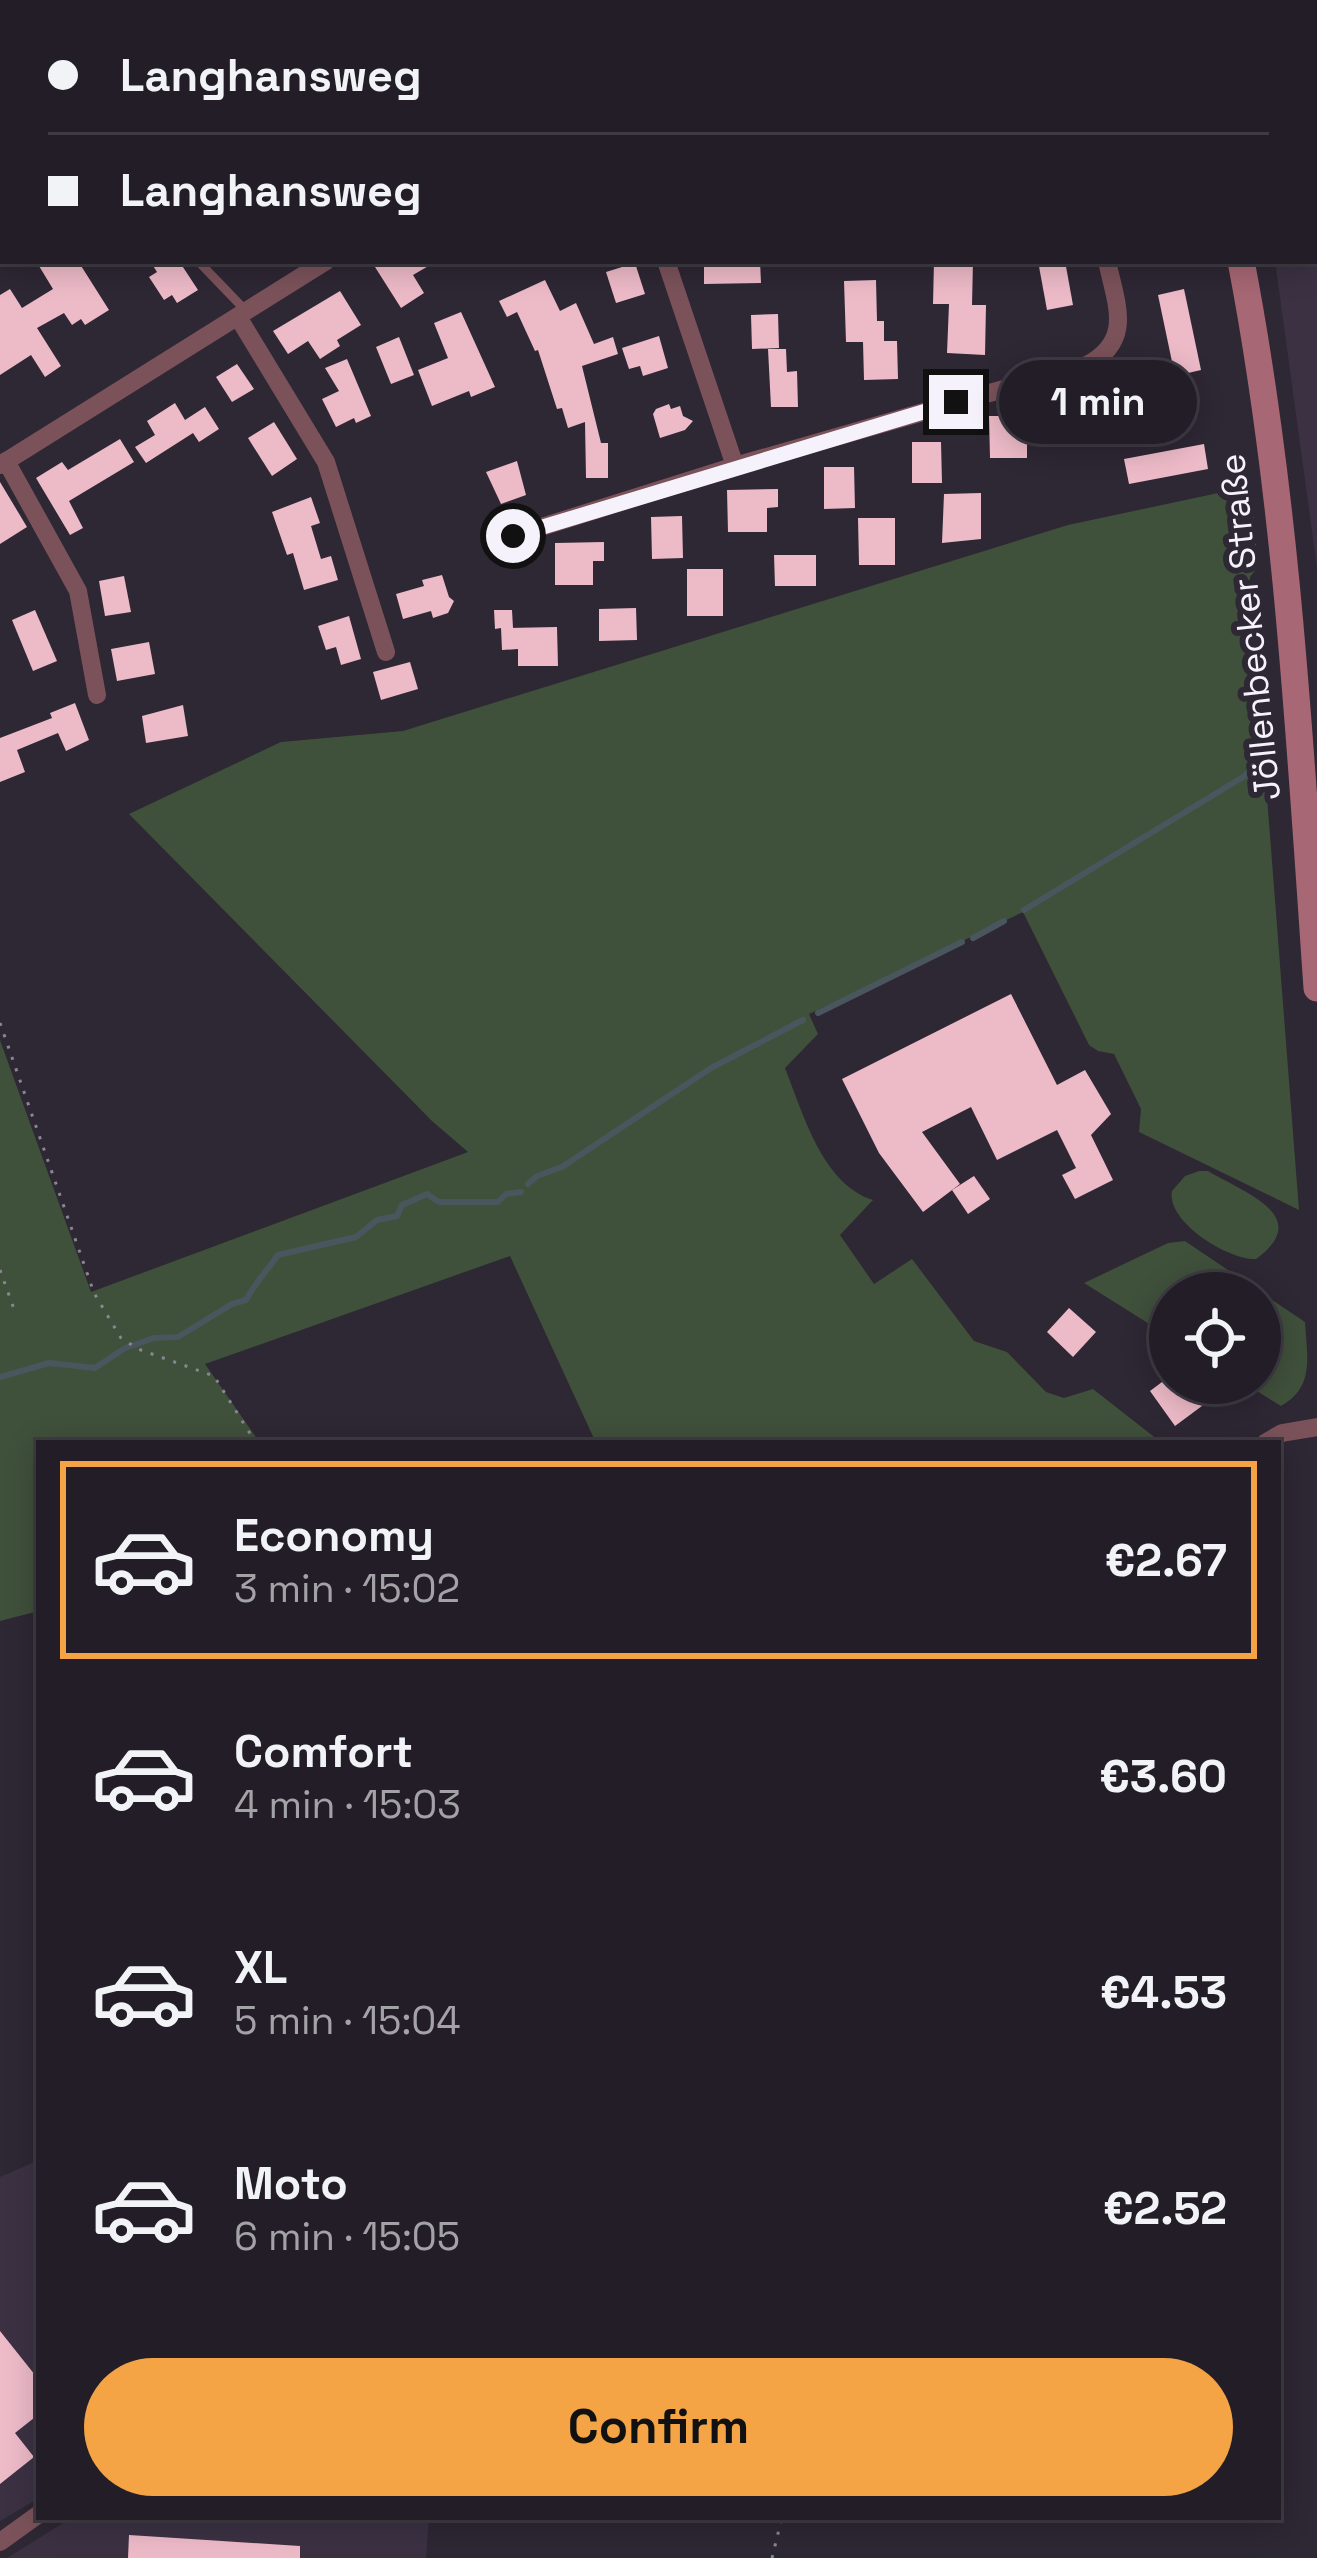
<!DOCTYPE html>
<meta charset="utf-8">
<style>
body{margin:0;font-family:"Space Grotesk",sans-serif;background:#2e2a33;color:#f1f3f6;height:100vh;display:flex;flex-direction:column;font-size:45px;white-space:nowrap}
*{box-sizing:border-box;margin:0}
p{font-size:39px;color:#a2a2a7}
.icon{flex:none;width:66px;height:66px;fill:none;stroke:currentColor;stroke-width:2;stroke-linecap:round;stroke-linejoin:round}
.map{position:relative;flex:1;overflow:hidden}
.details{position:absolute;left:36px;top:1440px;width:1245px;height:1080px;display:flex;flex-direction:column;background:#221d27;border-radius:0px;box-shadow:0 6px 30px #0003,0 0 0 3px #3f3b44}
.details>*{flex:none}
.banner{position:absolute;left:0px;top:0px;width:1317px;height:264px;box-shadow:0 6px 30px #0003,0 0 0 3px #3f3b44;display:grid;align-content:center;height:264px;padding:0 48px;background:#221d27}
.tools{position:absolute;left:1149px;top:1272px;display:grid;gap:24px}
.tools a{display:grid;place-items:center;width:132px;height:132px;border-radius:50%;background:#221d27;box-shadow:0 6px 30px #0003,0 0 0 3px #3f3b44;font-size:60px}
.end{position:absolute;width:54px;height:54px;margin:-27px;border:15px solid #f6f2fb;background:#111;box-shadow:0 0 0 6px #111}
.from{border-radius:50%}
.bubble{position:absolute;height:84px;border-radius:42px;background:#221d27;box-shadow:0 6px 30px #0003,0 0 0 3px #3f3b44;font-size:39px;font-weight:700;line-height:84px;text-align:center}
.banner b{display:flex;align-items:center;gap:42px;height:114px;font-size:45px}
.banner b+b{border-top:3px solid #3f3b44}
.banner i{width:30px;height:30px;background:#f1f3f6}
ul{padding:21px 0 0;list-style:none}
li{display:flex;align-items:center;gap:36px;height:198px;margin:0 24px 18px;padding:0 24px;border:6px solid transparent;border-radius:0px}
li div{flex:1}
li b{display:block;font-size:45px}
li em{font-style:normal;font-weight:700}
li.active{border-color:#f4a444}
li>.icon{width:108px;height:108px;stroke-width:1.5}
.action{display:flex;gap:24px;margin-top:auto;padding:24px 48px}
.action a{flex:1;height:138px;border-radius:72px;background:#f4a444;color:#111;font-size:48px;font-weight:700;line-height:138px;text-align:center}
.map>svg:first-child{display:block}
.built{fill:#3b3143}
.green{fill:#3f503b}
.lines{fill:none;stroke-linecap:round;stroke-linejoin:round}
.stream{stroke:#4a565e;stroke-width:6}
.building{fill:#edbac8}
.path{stroke:#8b8691;stroke-width:3;stroke-dasharray:3 9;stroke-linecap:butt}
.service{stroke:#7b525a;stroke-width:9}
.minor{stroke:#7b525a;stroke-width:18}
.secondary{stroke:#a76774;stroke-width:27}
.route{stroke:#f6f2fb;stroke-width:15}
.labels{text-anchor:middle;dominant-baseline:central;stroke-width:12;stroke-linejoin:round;paint-order:stroke}
.street-label{font-size:36px;fill:#f6f2fb;stroke:#2e2734}
</style>
<div class="map">
<svg width="1317" height="2558" viewBox="0 0 1317 2558">
<rect width="100%" height="100%" fill="#2e2734"/>
<g class="built">
<polygon points="1314,113 1317,113 1317,568 1275,261 1314,261"/>
<polygon points="39,2160 39,2498 0,2521 0,2177"/>
<polygon points="73,2517 429,2517 426,2558 7,2558"/>
</g>
<g class="green">
<path d="M1251 486 1258 567 1250 577 1299 1210 1139 1132 1141 1109 1114 1054 1098 1051 1089 1045 1023 912 809 1014 818 1034 785 1068C803 1113 822 1184 873 1200L840 1235 874 1284 912 1259 974 1341 1007 1352 1046 1392 1064 1398 1093 1389 1162 1443H596L510 1256 205 1364 260 1443H39V1611L0 1621V1040L91 1292 468 1152 432 1121 129 814 281 742 403 731 1068 525Z"/>
<path d="M1199 1171H1208C1243 1192 1315 1216 1256 1259 1230 1261 1166 1222 1172 1191L1185 1176Z"/>
<path d="M1185 1241 1305 1322C1307 1356 1315 1387 1281 1406L1244 1383H1260V1293H1170V1337L1084 1283 1168 1243Z"/>
</g>
<g class="lines">
<g class="stream">
<polyline points="1024,910 1243,777 1263,761"/>
<polyline points="973,938 1004,921"/>
<polyline points="818,1013 962,942"/>
<polyline points="528,1184 537,1176 562,1167 711,1068 803,1020"/>
<path d="M0 1377 49 1363 95 1368 125 1348 154 1338 178 1337 232 1304 246 1300C255 1283 266 1272 278 1255L356 1237 377 1220 397 1216 402 1205 427 1194 439 1202H498L506 1194 521 1192"/>
</g>
</g>
<g class="building">
<polygon points="36,261 78,261 109,310 85,325 81,319 72,325 64,313 37,328 61,366 45,377 31,355 0,375 0,295 10,289 22,308 53,289"/>
<polygon points="150,261 179,261 198,290 177,303 172,295 164,300 149,277 157,272"/>
<polygon points="385,261 437,261 413,275 424,293 401,308 375,267"/>
<polygon points="704,261 760,261 761,283 704,284"/>
<polygon points="934,261 973,261 972,305 986,305 985,355 947,353 949,304 933,304"/>
<polygon points="1038,261 1065,261 1073,305 1047,310"/>
<polygon points="635,263 645,294 616,303 606,272"/>
<polygon points="545,280 560,311 576,303 594,344 613,337 618,354 582,366 601,443 608,443 608,478 586,478 585,422 568,428 562,408 557,409 538,350 535,351 517,312 507,317 499,301"/>
<polygon points="876,280 877,321 884,321 884,341 897,341 898,379 864,380 863,342 846,342 844,281"/>
<polygon points="1184,289 1201,370 1175,376 1158,295"/>
<polygon points="340,291 361,325 337,340 340,346 320,359 308,341 288,354 273,331"/>
<polygon points="461,312 495,387 471,397 469,391 432,406 418,370 448,358 434,323"/>
<polygon points="778,314 779,348 752,349 751,315"/>
<polygon points="659,336 668,368 643,376 640,366 629,369 622,348"/>
<polygon points="399,337 414,375 391,384 376,347"/>
<polygon points="768,349 786,349 787,372 797,371 798,407 771,407"/>
<polygon points="347,359 371,416 356,423 354,418 336,427 322,399 339,391 325,368"/>
<polygon points="237,364 254,389 232,402 216,377"/>
<polygon points="1089,392 1098,433 1072,438 1064,397"/>
<polygon points="175,403 185,420 205,407 219,429 199,442 193,433 146,463 135,447 155,435 147,421"/>
<polygon points="669,404 671,409 680,406 683,416 693,421 685,430 660,438 653,414 656,409"/>
<polygon points="989,416 1038,416 1043,433 1027,433 1027,458 990,458"/>
<polygon points="274,422 297,459 272,476 248,438"/>
<polygon points="120,439 134,462 69,501 83,528 70,535 36,478 62,462 68,470"/>
<polygon points="912,442 941,442 942,483 912,483"/>
<polygon points="1204,444 1208,469 1129,484 1124,459"/>
<polygon points="517,461 526,495 501,504 486,472"/>
<polygon points="824,467 854,467 855,508 824,509"/>
<polygon points="0,482 27,527 0,544"/>
<polygon points="778,489 778,507 767,508 767,532 728,532 727,490"/>
<polygon points="981,493 981,539 942,543 944,494"/>
<polygon points="311,497 320,523 311,526 321,559 331,556 338,580 304,590 293,553 287,555 272,512"/>
<polygon points="682,516 683,558 652,559 651,517"/>
<polygon points="858,518 895,518 895,565 859,565"/>
<polygon points="604,542 604,561 593,561 593,585 555,585 555,543"/>
<polygon points="774,555 816,555 816,586 775,586"/>
<rect x="687" y="569" width="36" height="47"/>
<polygon points="442,575 449,597 454,601 448,613 433,618 431,611 403,619 396,594 424,586 422,580"/>
<polygon points="124,576 131,612 105,616 99,581"/>
<polygon points="636,608 637,640 599,641 599,609"/>
<polygon points="35,610 57,661 33,671 12,620"/>
<polygon points="494,610 512,610 513,628 503,628 557,627 558,666 518,666 518,649 502,650 501,628 495,629"/>
<polygon points="349,616 361,659 341,665 336,647 326,650 318,626"/>
<polygon points="149,642 155,674 117,681 111,649"/>
<polygon points="410,662 418,689 381,700 373,672"/>
<polygon points="75,703 89,740 66,751 58,733 17,750 25,772 0,782 0,738 52,718 50,713"/>
<polygon points="183,705 188,736 146,743 142,716"/>
<polygon points="1011,994 1057,1085 1085,1070 1111,1114 1091,1135 1113,1180 1075,1199 1062,1175 1076,1168 1057,1130 997,1160 971,1107 922,1132 960,1184 923,1212 879,1153 842,1079"/>
<polygon points="974,1176 990,1199 968,1214 952,1190"/>
<polygon points="1069,1308 1096,1332 1073,1357 1047,1332"/>
<polygon points="1170,1376 1170,1383 1192,1383 1206,1403 1175,1426 1150,1391"/>
<polygon points="0,2331 39,2380 39,2414 15,2433 34,2457 0,2484"/>
<polygon points="129,2535 300,2546 300,2558 128,2558"/>
</g>
<g class="lines">
<g class="path">
<polyline points="836,0 838,3"/>
<polyline points="855,3 864,0"/>
<polyline points="0,1023 94,1293 121,1338 138,1349 214,1376 256,1443"/>
<polyline points="0,1270 14,1309"/>
<polyline points="772,2558 782,2517"/>
</g>
<polyline class="service" points="198,261 247,312"/>
<g class="minor">
<polyline points="1053,0 1053,3"/>
<polyline points="299,3 303,0"/>
<polyline points="610,3 613,0"/>
<polyline points="1314,30 1317,30"/>
<polyline points="666,261 735,466"/>
<polyline points="238,317 326,462 386,652"/>
<polyline points="6,461 78,591 97,695"/>
<polyline points="0,465 326,261"/>
<path d="M513 536 735 466 1087 365C1134 340 1116 304 1107 261"/>
<polyline points="1265,1443 1282,1433 1317,1427"/>
<polyline points="0,2542 39,2514"/>
</g>
<g class="secondary">
<polyline points="1190,0 1191,3"/>
<path d="M1241 261C1287 500 1300 745 1317 988"/>
</g>
</g>
<g class="lines">
<polyline class="route" points="513,536 956,402"/>
</g>
<g class="labels">
<g class="street-label">
<text transform="translate(1250 627) rotate(-96)">Jöllenbecker Straße</text>
</g>
</g>
</svg>
<div class="tools">
<a><svg class="icon" aria-label="locate" viewBox="0 0 24 24"><circle cx="12" cy="12" r="6"/><path d="M12 2v4M12 18v4M2 12h4M18 12h4"/></svg></a>
</div>
<i class="end from" style="left:513px;top:536px"></i>
<i class="end" style="left:956px;top:402px"></i>
<div class="bubble" style="left:999px;top:360px;width:198px">1 min</div>
<div class="banner">
<b><i class="from"></i>Langhansweg</b>
<b><i></i>Langhansweg</b>
</div>
<section class="details">
<ul>
<li class="active"><svg class="icon" aria-label="car" viewBox="0 0 24 24"><path d="M5 17H2v-5l4-1 3-4h7l3 4 3 1v5h-3M9 17h6M6 11h13"/><circle cx="7" cy="17" r="2"/><circle cx="17" cy="17" r="2"/></svg><div><b>Economy</b><p>3 min · 15:02</p></div><em>€2.67</em></li>
<li><svg class="icon" aria-label="car" viewBox="0 0 24 24"><path d="M5 17H2v-5l4-1 3-4h7l3 4 3 1v5h-3M9 17h6M6 11h13"/><circle cx="7" cy="17" r="2"/><circle cx="17" cy="17" r="2"/></svg><div><b>Comfort</b><p>4 min · 15:03</p></div><em>€3.60</em></li>
<li><svg class="icon" aria-label="car" viewBox="0 0 24 24"><path d="M5 17H2v-5l4-1 3-4h7l3 4 3 1v5h-3M9 17h6M6 11h13"/><circle cx="7" cy="17" r="2"/><circle cx="17" cy="17" r="2"/></svg><div><b>XL</b><p>5 min · 15:04</p></div><em>€4.53</em></li>
<li><svg class="icon" aria-label="car" viewBox="0 0 24 24"><path d="M5 17H2v-5l4-1 3-4h7l3 4 3 1v5h-3M9 17h6M6 11h13"/><circle cx="7" cy="17" r="2"/><circle cx="17" cy="17" r="2"/></svg><div><b>Moto</b><p>6 min · 15:05</p></div><em>€2.52</em></li>
</ul>
<div class="action"><a>Confirm</a></div>
</section>
</div>
